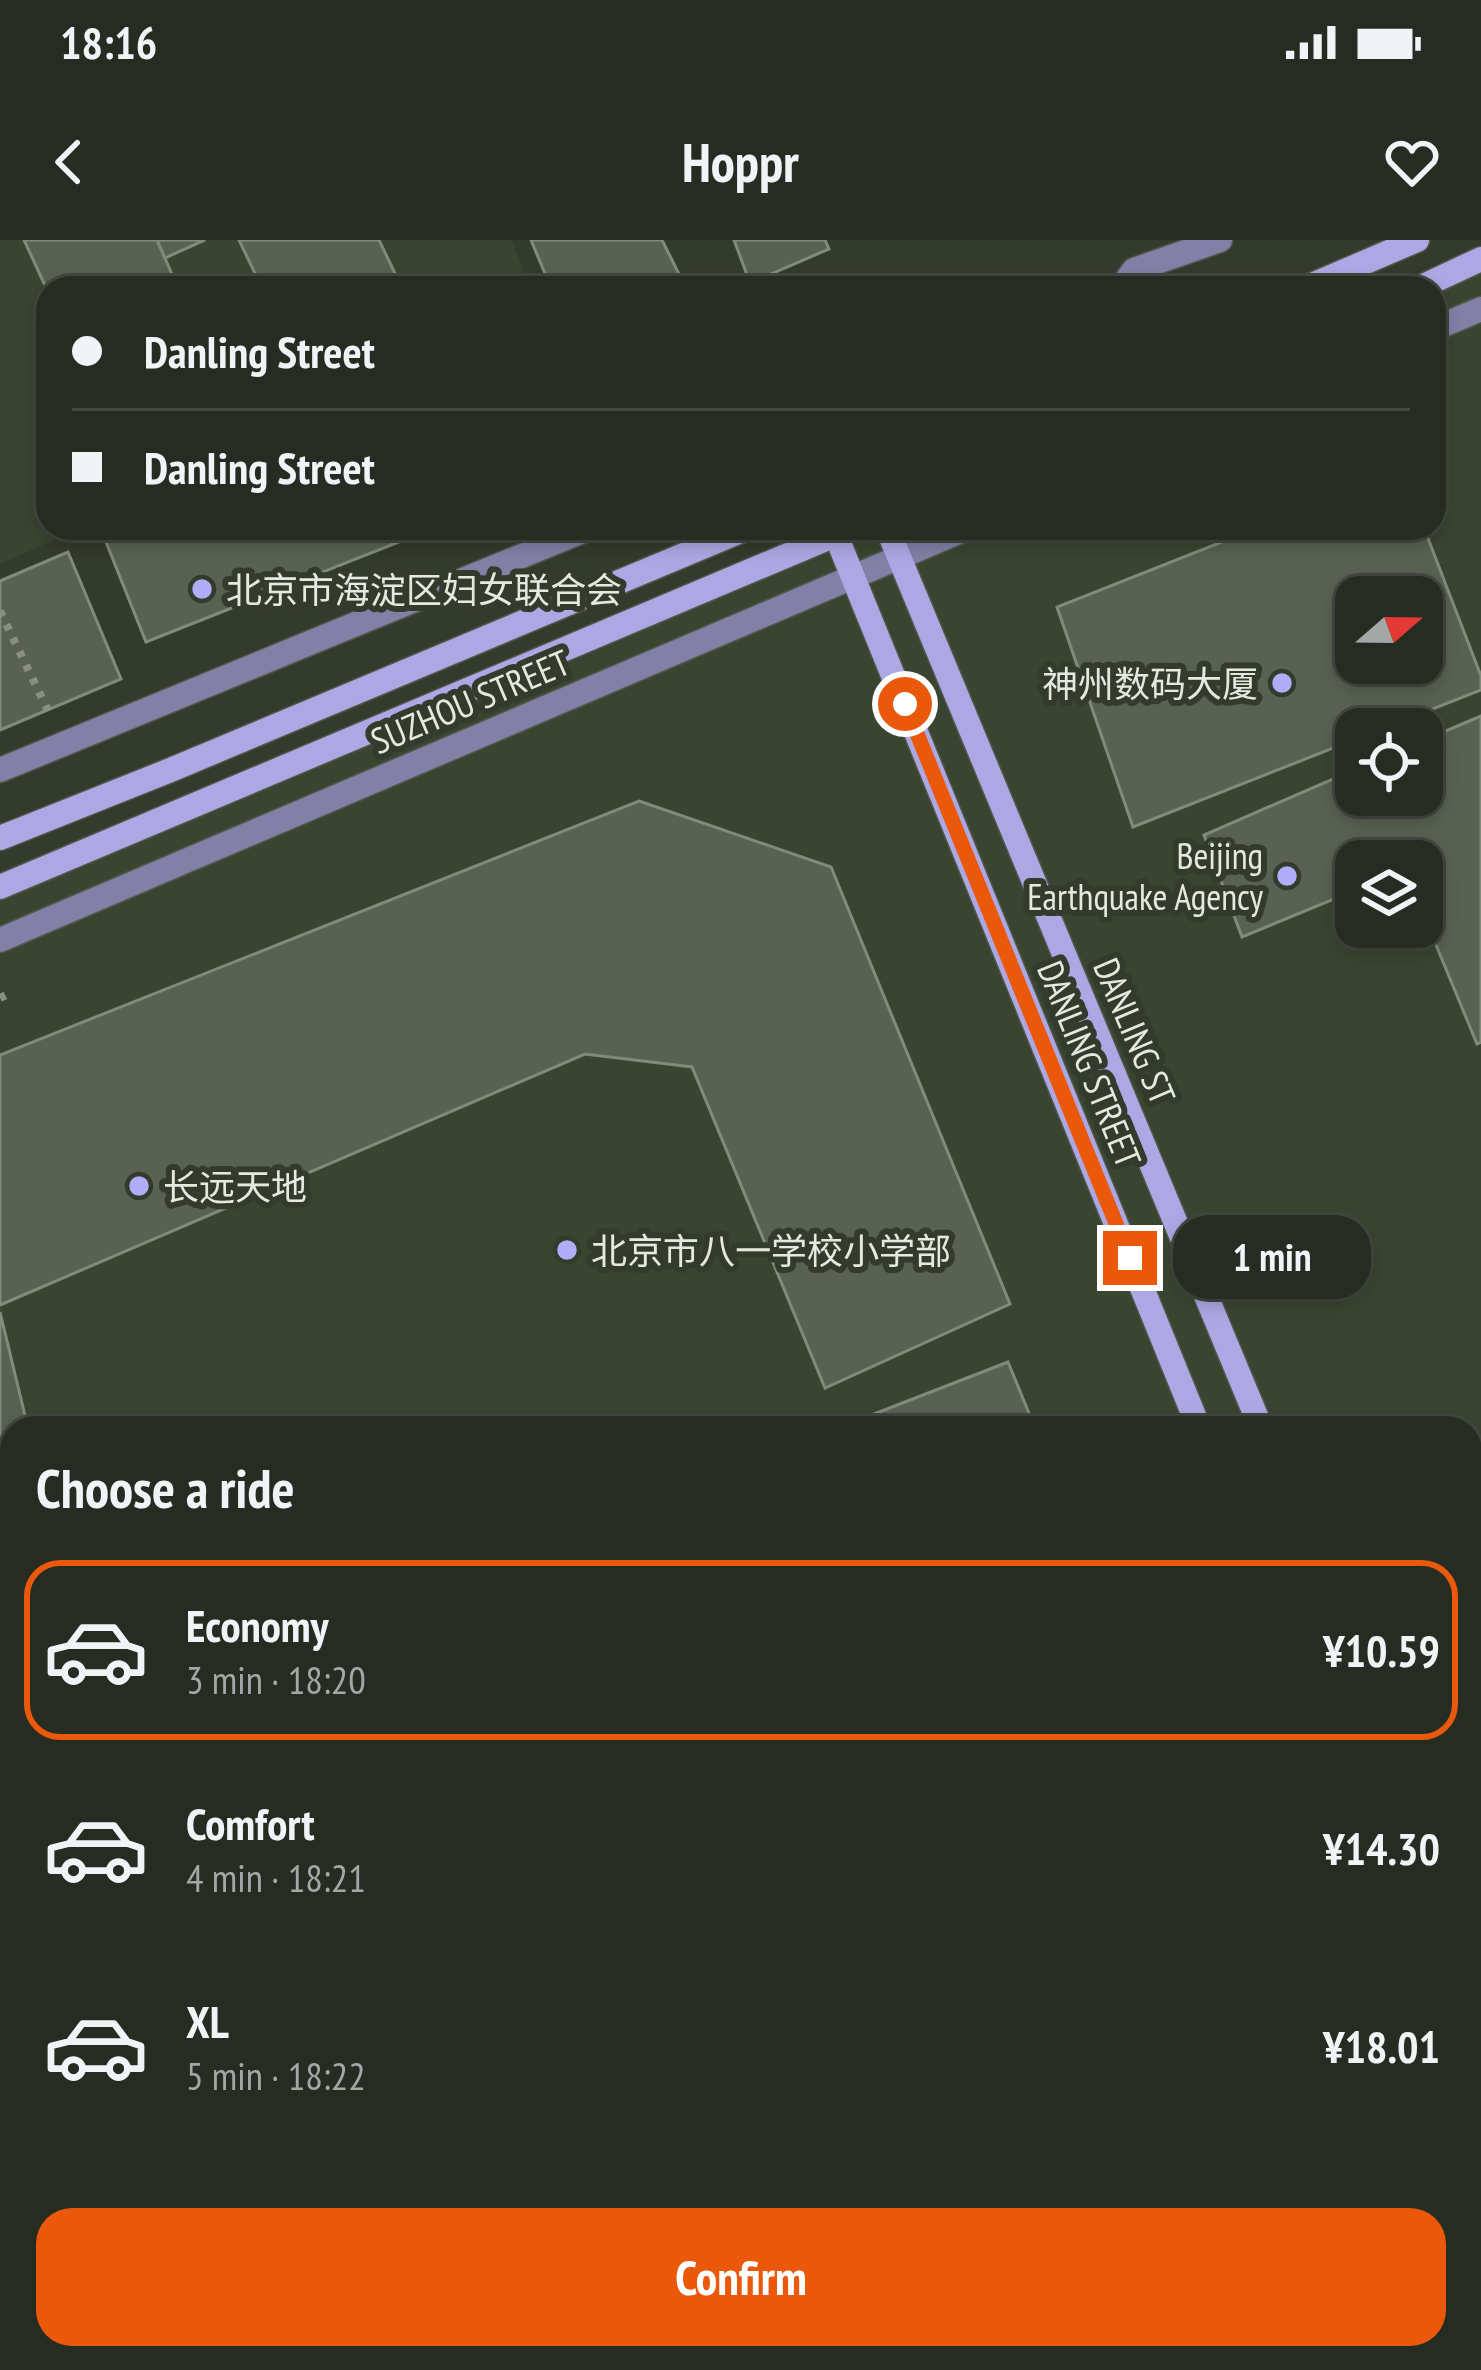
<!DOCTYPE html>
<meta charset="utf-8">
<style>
body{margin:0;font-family:"PT Sans Narrow","Noto Sans SC",sans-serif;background:#32382f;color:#f1f3f6;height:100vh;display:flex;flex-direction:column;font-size:45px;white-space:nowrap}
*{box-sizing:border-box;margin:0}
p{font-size:39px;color:#a4a7a5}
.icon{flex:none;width:66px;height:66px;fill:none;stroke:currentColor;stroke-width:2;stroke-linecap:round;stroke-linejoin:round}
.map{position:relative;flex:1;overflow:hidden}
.sheet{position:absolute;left:0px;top:1176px;width:1482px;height:954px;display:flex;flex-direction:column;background:#262c22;border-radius:36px 36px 0 0;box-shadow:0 6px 18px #0003,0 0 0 3px #424840}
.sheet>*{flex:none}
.banner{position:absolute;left:36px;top:36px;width:1410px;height:264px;border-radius:36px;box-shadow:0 6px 18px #0003,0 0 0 3px #424840;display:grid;align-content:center;height:264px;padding:0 36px;background:#262c22}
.needle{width:78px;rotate:70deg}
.fabs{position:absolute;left:1335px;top:336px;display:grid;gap:24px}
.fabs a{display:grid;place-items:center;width:108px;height:108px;border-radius:24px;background:#262c22;box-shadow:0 6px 18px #0003,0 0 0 3px #424840;font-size:60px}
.end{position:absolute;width:54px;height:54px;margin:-27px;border:15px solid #ea580c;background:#fff;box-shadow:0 0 0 6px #fff}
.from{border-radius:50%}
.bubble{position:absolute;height:84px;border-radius:36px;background:#262c22;box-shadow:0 6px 18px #0003,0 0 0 3px #424840;font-size:39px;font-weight:800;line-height:84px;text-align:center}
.banner b{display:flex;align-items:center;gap:42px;height:114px;font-size:45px}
.banner b+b{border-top:3px solid #424840}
.banner i{width:30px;height:30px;background:#f1f3f6}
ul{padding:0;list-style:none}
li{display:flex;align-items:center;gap:36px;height:180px;margin:0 24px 18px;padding:0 12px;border:6px solid transparent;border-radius:36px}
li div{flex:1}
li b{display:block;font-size:45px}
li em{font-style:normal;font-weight:800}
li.on{border-color:#ea580c}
li>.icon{width:108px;height:108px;stroke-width:1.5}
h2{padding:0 36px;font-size:54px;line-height:144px}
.button{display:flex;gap:24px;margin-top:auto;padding:24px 36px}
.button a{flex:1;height:138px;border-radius:36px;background:#ea580c;color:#fff;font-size:48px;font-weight:800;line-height:138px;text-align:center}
.status{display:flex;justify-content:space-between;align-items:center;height:84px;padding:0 60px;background:#262c22;direction:ltr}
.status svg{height:33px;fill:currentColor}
header{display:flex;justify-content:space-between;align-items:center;height:156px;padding:0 36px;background:#262c22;font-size:54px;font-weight:800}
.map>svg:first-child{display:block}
.built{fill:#394531;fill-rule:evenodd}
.building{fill:#586152;stroke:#818b7b;stroke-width:3;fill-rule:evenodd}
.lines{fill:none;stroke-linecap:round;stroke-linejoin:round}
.minor-casing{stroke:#4f574a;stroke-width:27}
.tertiary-casing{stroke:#4f574a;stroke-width:27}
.secondary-casing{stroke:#4f574a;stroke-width:27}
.path{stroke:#888f83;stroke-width:8;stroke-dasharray:6 9;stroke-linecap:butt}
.minor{stroke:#8280a6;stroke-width:24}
.tertiary{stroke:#8280a6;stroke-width:24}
.secondary{stroke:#ada8e4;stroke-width:24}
.route{stroke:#ea580c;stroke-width:15}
.poi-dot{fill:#b3adf9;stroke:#333b2d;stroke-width:4.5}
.labels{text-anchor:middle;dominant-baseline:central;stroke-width:12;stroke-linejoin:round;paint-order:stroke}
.poi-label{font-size:36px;fill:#e5eae1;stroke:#333b2d;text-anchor:start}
.street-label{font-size:36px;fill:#e5eae1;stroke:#333b2d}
</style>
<div class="status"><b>18:16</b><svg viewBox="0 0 49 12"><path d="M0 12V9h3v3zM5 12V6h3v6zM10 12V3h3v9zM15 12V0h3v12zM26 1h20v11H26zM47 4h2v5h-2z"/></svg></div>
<header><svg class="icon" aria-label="back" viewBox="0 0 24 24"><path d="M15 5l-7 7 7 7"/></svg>Hoppr<svg class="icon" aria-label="heart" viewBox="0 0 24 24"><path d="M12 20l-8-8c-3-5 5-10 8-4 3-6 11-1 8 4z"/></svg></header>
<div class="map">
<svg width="1481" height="2130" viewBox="0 0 1481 2130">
<rect width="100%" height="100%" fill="#333b2d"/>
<g class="built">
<polygon points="0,0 512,0 530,48 48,48 48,288 81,288 0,324"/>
<path d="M1481 19V2130H0V647L852 288H1434V48ZM1356 357H1422V423H1356ZM1356 489H1422V555H1356ZM1356 621H1422V687H1356ZM12 1188H1470V2118H12Z"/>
</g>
<g class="building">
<polygon points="24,0 157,0 178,48 48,48 48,52"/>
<polygon points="157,0 205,0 165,18"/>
<polygon points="239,0 379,0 402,48 262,48"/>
<polygon points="531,0 662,0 686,48 551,48"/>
<polygon points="734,0 825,0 829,9 750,43"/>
<polygon points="127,288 434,288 146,402 104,297"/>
<path d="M1257 288H1424L1481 436V450L1382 489H1356V499L1133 587 1057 367ZM1356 357H1422V423H1356Z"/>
<polygon points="68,312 121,439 0,490 0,341"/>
<polygon points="1481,476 1481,802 1477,804 1422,671 1422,621 1356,621 1356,650 1242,697 1204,595 1356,529 1356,555 1422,555 1422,501"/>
<polygon points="639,561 831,627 1010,1064 825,1148 692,827 585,814 0,1065 0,815"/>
<polygon points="0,1072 28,1188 12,1188 12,1274 0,1279"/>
<polygon points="1008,1122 1035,1188 838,1188"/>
<polygon points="458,2118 544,2118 549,2130 427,2130"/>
<polygon points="771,2118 1094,2118 1099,2130 775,2130"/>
<polygon points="772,2118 938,2118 904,2130 776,2130"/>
</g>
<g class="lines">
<g class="minor-casing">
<g id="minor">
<polyline points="1470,1960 1481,1956"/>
<polyline points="0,2060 12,2072"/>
<polyline points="187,2118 192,2130"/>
<polyline points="629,2118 634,2130"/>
</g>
</g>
<g class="tertiary-casing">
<g id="tertiary">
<polyline points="1121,48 1134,30 1220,0"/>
<polyline points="1434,89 1481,69"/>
<polyline points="0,530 590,288"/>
<polyline points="0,700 968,288"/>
<polyline points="1470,1247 1481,1243"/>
<polyline points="1470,1301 1481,1297"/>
<polyline points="0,2113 12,2108"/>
<polyline points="109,2130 139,2118"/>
</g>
</g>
<g class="secondary-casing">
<g id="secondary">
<polyline points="1305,48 1417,0"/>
<polyline points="1419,48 1481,19"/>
<polyline points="833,288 1199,1188"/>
<polyline points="887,288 1261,1188"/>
<polyline points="0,598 173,529 748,288"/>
<polyline points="0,647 852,288"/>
<polyline points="1470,1974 1481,2026"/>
<polyline points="1440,2118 1443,2130"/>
</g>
</g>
<g class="path">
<polyline points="0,371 52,479"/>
<polyline points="0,758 12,752"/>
</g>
<use href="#minor" class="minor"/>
<use href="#tertiary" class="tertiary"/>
<use href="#secondary" class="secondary"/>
</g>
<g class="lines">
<polyline class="route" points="905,464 1130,1018"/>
</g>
<g class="poi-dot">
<circle cx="202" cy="349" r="12"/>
<circle cx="1282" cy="443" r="12"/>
<circle cx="1287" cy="636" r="12"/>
<circle cx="139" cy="946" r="12"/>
<circle cx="567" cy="1010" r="12"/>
</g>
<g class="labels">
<g class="poi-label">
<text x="226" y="349">北京市海淀区妇女联合会</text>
<text x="1258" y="443" text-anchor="end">神州数码大厦</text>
<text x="1263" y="615" text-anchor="end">Beijing<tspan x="1263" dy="41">Earthquake Agency</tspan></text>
<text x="163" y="946">长远天地</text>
<text x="591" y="1010">北京市八一学校小学部</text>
</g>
<g class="street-label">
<text transform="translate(470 461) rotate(-23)">SUZHOU STREET</text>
<text transform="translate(1135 791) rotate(67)">DANLING ST</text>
<text transform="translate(1090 824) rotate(68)">DANLING STREET</text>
</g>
</g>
</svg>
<div class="fabs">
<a><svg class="needle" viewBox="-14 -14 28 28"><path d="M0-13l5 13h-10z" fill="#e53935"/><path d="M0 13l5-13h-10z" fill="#a4a7a5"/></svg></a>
<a><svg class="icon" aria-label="locate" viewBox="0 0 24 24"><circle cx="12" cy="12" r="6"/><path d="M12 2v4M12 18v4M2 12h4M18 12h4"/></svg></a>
<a><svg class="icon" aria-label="layers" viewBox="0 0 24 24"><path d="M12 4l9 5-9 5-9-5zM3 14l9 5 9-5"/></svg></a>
</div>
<i class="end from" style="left:905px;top:464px"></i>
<i class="end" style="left:1130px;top:1018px"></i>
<div class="bubble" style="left:1173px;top:975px;width:198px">1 min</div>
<div class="banner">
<b><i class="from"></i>Danling Street</b>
<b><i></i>Danling Street</b>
</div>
<section class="sheet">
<h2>Choose a ride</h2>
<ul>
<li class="on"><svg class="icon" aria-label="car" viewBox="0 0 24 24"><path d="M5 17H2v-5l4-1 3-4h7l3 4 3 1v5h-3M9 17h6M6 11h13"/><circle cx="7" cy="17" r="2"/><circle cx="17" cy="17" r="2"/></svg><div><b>Economy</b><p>3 min · 18:20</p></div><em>¥10.59</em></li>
<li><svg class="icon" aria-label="car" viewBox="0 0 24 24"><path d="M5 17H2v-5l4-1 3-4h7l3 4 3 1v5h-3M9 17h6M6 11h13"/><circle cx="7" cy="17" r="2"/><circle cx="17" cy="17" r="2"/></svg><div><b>Comfort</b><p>4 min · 18:21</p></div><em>¥14.30</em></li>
<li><svg class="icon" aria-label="car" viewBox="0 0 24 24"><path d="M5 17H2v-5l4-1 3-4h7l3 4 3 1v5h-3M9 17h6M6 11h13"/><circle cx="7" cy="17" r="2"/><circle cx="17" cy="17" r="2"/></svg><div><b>XL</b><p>5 min · 18:22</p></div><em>¥18.01</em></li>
</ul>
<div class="button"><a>Confirm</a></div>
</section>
</div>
